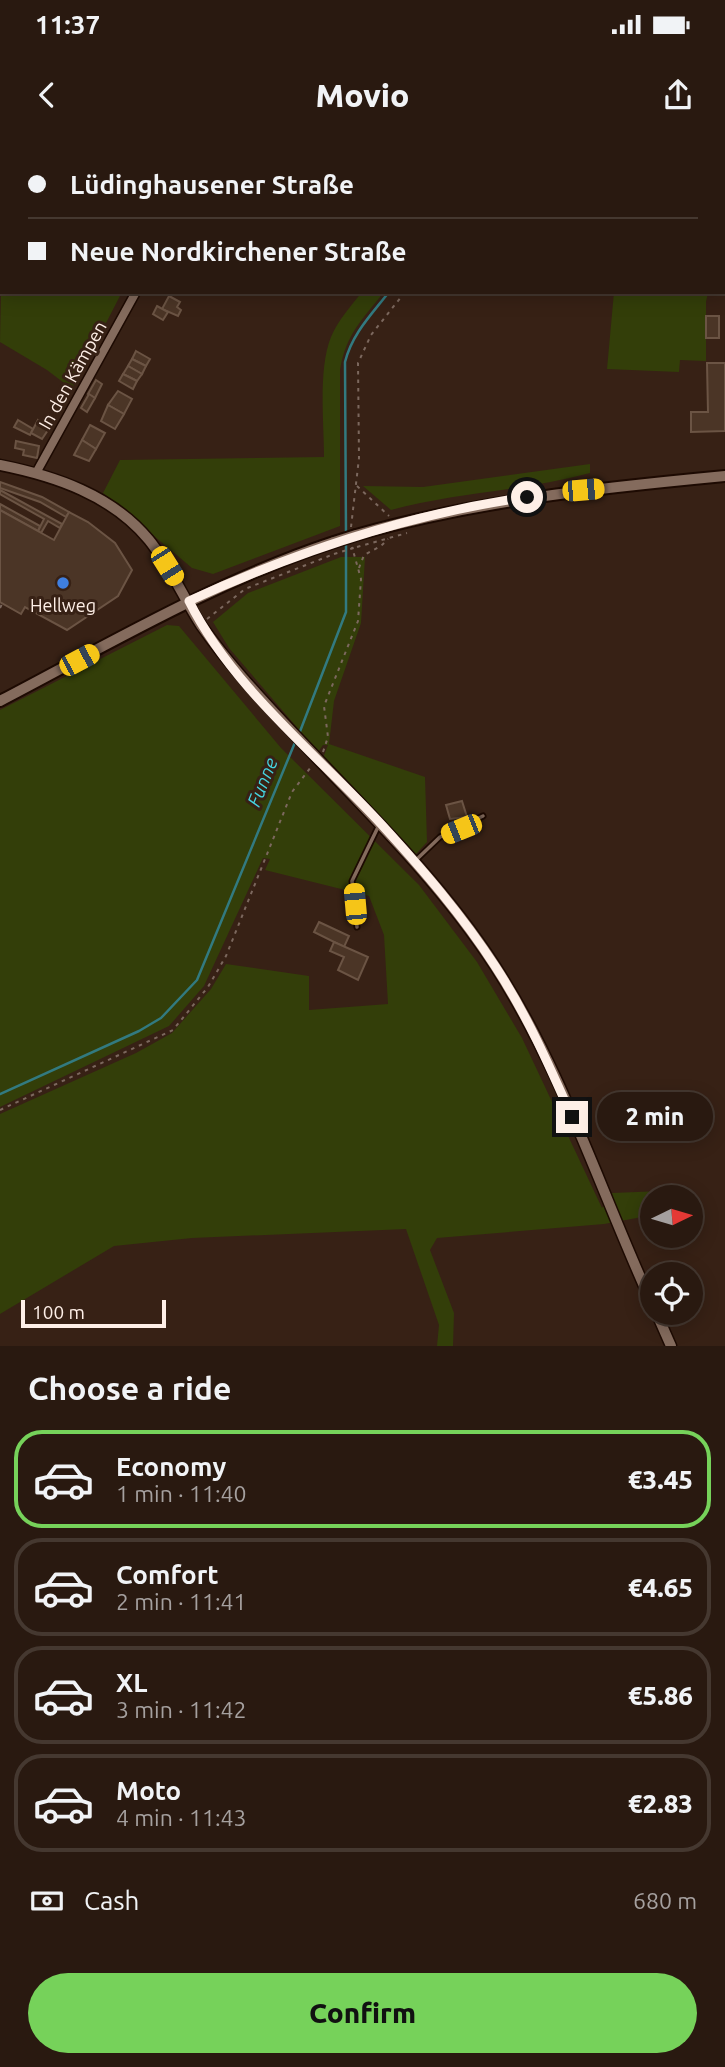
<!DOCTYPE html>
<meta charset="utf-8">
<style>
body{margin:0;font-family:Ubuntu,sans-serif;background:#312219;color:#f1f3f6;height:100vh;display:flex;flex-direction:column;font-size:26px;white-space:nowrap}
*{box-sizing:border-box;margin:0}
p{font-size:23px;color:#a5a09f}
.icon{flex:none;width:38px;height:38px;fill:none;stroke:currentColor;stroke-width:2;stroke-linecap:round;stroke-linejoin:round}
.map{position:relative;height:1206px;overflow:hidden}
.sheet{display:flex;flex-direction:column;background:#291910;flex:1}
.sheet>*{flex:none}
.banner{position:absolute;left:0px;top:0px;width:726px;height:154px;box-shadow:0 4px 18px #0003,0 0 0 2px #453830;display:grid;align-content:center;height:154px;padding:0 28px;background:#291910}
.needle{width:46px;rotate:85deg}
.buttons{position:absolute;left:640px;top:1045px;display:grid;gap:14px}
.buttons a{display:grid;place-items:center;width:63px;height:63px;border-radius:50%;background:#291910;box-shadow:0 4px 18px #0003,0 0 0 2px #453830;font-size:35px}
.scale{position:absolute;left:21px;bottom:18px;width:145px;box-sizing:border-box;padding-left:7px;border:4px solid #feefe7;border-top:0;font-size:19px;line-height:24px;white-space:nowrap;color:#feefe7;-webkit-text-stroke:5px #372115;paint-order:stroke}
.end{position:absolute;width:32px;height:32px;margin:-16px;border:9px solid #feefe7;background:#111;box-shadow:0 0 0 4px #111}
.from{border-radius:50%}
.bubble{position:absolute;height:49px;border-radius:24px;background:#291910;box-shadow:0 4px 18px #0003,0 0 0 2px #453830;font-size:23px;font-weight:800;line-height:49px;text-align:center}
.car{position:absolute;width:21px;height:42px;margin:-21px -10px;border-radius:9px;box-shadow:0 0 5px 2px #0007;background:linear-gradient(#f5c518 24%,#345 0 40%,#f5c518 0 76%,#345 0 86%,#f5c518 0)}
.banner b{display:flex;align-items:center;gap:24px;height:66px;font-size:26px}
.banner b+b{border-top:2px solid #453830}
.banner i{width:18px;height:18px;background:#f1f3f6}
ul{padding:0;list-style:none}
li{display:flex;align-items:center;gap:21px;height:98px;margin:0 14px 10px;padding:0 14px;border:4px solid #453830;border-radius:28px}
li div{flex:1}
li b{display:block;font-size:26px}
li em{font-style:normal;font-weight:800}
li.active{border-color:#76d25a}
li>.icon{width:63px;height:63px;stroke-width:1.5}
h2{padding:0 28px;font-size:32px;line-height:84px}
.pay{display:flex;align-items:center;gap:18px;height:77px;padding:0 28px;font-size:26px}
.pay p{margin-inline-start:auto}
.cta{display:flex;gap:14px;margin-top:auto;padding:14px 28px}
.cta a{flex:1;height:80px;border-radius:42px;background:#76d25a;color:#111;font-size:28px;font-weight:800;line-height:80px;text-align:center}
.status{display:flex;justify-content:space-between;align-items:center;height:49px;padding:0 35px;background:#291910;direction:ltr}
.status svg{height:19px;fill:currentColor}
header{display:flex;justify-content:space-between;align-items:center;height:91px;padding:0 28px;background:#291910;font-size:32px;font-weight:800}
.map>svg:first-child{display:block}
.green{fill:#333e09}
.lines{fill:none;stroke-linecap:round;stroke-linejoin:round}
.stream{stroke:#327a80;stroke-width:2.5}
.building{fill:#4b3526;stroke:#6b5444;stroke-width:2}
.service-casing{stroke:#1d0a02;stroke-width:7}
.minor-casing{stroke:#1d0a02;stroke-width:11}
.tertiary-casing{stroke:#1d0a02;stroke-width:13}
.secondary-casing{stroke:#1d0a02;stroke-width:14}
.path{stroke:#7c685e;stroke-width:2;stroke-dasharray:3.5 5;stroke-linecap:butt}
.service{stroke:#846b5d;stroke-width:3.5}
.minor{stroke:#846b5d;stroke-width:8}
.tertiary{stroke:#846b5d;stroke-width:10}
.secondary{stroke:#846b5d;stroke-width:10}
.rail{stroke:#e9dad1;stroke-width:2.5;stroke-dasharray:10 5;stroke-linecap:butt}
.secondary-bridge-casing{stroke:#1d0a02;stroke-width:14;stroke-linecap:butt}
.path-bridge{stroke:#7c685e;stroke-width:2;stroke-dasharray:3.5 5;stroke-linecap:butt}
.secondary-bridge{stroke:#846b5d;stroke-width:10}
.route{stroke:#feefe7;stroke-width:9}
.shop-dot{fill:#3f7fe0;stroke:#372115;stroke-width:2.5}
.labels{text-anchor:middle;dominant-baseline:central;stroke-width:6;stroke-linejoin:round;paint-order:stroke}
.street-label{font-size:18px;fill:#feefe7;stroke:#372115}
.poi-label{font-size:18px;fill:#feefe7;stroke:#372115}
.water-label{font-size:19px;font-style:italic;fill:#45d4e0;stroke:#372115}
</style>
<div class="status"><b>11:37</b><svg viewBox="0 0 49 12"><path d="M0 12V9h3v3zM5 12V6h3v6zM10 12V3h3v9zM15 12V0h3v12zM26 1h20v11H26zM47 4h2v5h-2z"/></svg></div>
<header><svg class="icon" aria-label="back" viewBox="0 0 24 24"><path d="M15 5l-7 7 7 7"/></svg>Movio<svg class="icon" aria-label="share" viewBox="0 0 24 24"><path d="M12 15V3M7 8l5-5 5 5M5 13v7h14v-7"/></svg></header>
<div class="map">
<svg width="725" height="1206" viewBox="0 0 725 1206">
<rect width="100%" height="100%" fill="#372115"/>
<g class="green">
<polygon points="2,104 2,152 122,152 72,249 47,230 0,202"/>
<path d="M362 152H384C362 180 346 194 340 230V386L213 434 192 428 103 353 120 320 324 317C324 283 318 229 331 197 338 180 351 166 362 152Z"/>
<polygon points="614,152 708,152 706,162 706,221 680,220 679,232 607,229"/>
<path d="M590 324V333C524 351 456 352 391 370L363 346 423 347Z"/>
<polygon points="341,417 365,417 361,483 334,561 329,604 425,637 427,702 415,715 323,618 328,605 323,605 318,612 229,508 213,482 248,453"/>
<polygon points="167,485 179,486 281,608 419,745 477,822 522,898 602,1068 612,1053 662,1051 662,1057 653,1057 653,1075 604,1084 437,1098 430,1110 454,1173 453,1206 437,1206 439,1185 406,1089 192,1098 114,1106 0,1174 0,974 136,913 172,893 211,849 226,824 309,836 309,870 388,864 384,795 369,756 265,730 270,719 263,718 204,846 169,886 0,967 0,570"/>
</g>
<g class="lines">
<g class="stream">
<polyline points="506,2 508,0"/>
<path d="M346 396 345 222C352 194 371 175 389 152"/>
<polyline points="299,594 346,472 346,403"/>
<polyline points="0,954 139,891 161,878 197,840 296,600"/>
</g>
</g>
<g class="building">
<polygon points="169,156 180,162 177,167 181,170 178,176 162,169"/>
<polygon points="157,166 168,172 163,180 153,174"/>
<rect x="706" y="176" width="13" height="22"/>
<polygon points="136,211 150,219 146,226 132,219"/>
<polygon points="132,219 146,226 142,234 128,226"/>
<polygon points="707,223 725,223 725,291 691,292 691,272 708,272"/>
<polygon points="128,226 142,234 137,241 123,234"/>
<polygon points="123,234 137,241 133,249 119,241"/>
<polygon points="96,240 102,244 95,258 88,254"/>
<polygon points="118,251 132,259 124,274 108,265"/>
<polygon points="89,254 95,258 87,272 81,268"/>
<polygon points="108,265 124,274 115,289 101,281"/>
<polygon points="18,280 33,289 30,295 14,287"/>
<polygon points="38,280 50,287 42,299 31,293"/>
<polygon points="90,285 105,293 96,309 82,300"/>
<polygon points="82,300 96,309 89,321 74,315"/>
<polygon points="16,301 39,306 37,318 23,315 24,310 15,308"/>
<polygon points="0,342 42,357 69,372 66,377 40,362 0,348"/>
<polygon points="0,350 62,384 60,388 48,381 41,393 38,391 44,379 0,354"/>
<polygon points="0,364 40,386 38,391 0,370"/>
<polygon points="0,370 54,400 69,372 88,382 115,403 132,430 118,456 67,490 25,467 21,474 0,462"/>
<polygon points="462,661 467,677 450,679 446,665"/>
<polygon points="319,782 349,796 344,807 314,792"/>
<polygon points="334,802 368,817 358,840 338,830 344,817 330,811"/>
</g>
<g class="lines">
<g class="service-casing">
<g id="service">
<polyline points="0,84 2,84"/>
<polyline points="416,720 440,697 483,676"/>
<polyline points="357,787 352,741 379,685"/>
</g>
</g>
<g class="minor-casing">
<g id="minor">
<polyline points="117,2 122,0"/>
<polyline points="0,37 2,37"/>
<polyline points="36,333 136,152"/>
</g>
</g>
<g class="tertiary-casing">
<g id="tertiary">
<path d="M0 325C55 336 112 355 149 400 170 426 183 457 201 485 213 502 228 521 242 537 326 634 425 718 495 826 563 931 601 1053 653 1166"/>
<polyline points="656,1172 671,1206"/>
</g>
</g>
<g class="secondary-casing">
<g id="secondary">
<path d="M356 395C479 360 599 348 725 336"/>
<path d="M0 561C109 504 216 441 334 402"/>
</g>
</g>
<g class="path">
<polyline points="528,2 529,0"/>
<polyline points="357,346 389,376"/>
<polyline points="351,387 359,318 358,223 371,195 405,152"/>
<polyline points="357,407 407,393"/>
<polyline points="359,428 364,415 381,406 388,399"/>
<polyline points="0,468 2,464"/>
<polyline points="207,479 245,449 334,414"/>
<polyline points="323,612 328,597 324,566 358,481 361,439 352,407"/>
<polyline points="0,970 173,890 208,847 226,816 292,652 311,627"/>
</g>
<use href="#service" class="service"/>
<use href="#minor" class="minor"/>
<use href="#tertiary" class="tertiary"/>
<use href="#secondary" class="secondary"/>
<g class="rail">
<polyline points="184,2 190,0"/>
<polyline points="0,58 2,58"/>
</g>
<g class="secondary-bridge-casing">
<polyline id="secondary-bridge" points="334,402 356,395"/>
</g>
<polyline class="path-bridge" points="334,414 357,407"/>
<use href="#secondary-bridge" class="secondary-bridge"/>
</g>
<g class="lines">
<path class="route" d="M527 357C409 374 298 411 189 461 233 549 317 614 382 685 423 730 462 775 495 826 526 873 549 925 572 977"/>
</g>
<circle class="shop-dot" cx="63" cy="443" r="7"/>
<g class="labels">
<g class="street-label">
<text transform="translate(72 235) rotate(-61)">In den Kämpen</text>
</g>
<g class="poi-label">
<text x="63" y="465">Hellweg</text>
</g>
<g class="water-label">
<text transform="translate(262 642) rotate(-68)">Funne</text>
</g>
</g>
</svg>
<div class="buttons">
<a><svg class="needle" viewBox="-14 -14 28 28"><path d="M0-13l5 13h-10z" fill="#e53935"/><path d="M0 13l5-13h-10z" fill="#a5a09f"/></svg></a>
<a><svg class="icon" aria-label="locate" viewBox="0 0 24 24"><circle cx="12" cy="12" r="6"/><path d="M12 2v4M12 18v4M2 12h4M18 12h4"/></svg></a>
</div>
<div class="scale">100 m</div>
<i class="end from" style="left:527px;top:357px"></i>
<i class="end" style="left:572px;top:977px"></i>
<div class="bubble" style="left:597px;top:952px;width:116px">2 min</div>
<i class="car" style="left:583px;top:350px;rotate:85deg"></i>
<i class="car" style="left:167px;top:426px;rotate:148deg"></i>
<i class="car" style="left:79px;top:520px;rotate:62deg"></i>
<i class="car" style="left:461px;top:689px;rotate:248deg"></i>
<i class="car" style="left:355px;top:764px;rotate:355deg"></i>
<div class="banner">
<b><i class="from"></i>Lüdinghausener Straße</b>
<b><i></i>Neue Nordkirchener Straße</b>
</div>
</div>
<section class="sheet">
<h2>Choose a ride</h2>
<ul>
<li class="active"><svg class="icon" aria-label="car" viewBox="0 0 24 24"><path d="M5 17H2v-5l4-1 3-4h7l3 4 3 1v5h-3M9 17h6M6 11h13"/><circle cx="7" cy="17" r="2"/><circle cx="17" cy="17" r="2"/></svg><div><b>Economy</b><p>1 min · 11:40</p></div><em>€3.45</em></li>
<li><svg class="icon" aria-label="car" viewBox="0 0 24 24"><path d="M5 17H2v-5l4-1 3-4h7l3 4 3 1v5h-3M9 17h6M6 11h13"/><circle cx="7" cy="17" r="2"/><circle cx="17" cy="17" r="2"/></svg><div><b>Comfort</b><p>2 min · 11:41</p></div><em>€4.65</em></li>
<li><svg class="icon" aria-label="car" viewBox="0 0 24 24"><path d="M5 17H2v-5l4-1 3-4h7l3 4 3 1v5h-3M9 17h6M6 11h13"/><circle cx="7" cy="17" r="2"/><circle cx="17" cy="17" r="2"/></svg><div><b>XL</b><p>3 min · 11:42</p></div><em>€5.86</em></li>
<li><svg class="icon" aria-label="car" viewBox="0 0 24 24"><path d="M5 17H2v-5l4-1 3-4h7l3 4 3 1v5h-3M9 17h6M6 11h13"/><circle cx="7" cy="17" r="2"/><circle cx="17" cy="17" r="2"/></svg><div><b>Moto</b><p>4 min · 11:43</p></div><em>€2.83</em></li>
</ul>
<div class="pay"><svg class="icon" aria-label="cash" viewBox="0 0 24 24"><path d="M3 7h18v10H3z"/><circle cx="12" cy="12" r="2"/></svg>Cash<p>680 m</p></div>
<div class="cta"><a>Confirm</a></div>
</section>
